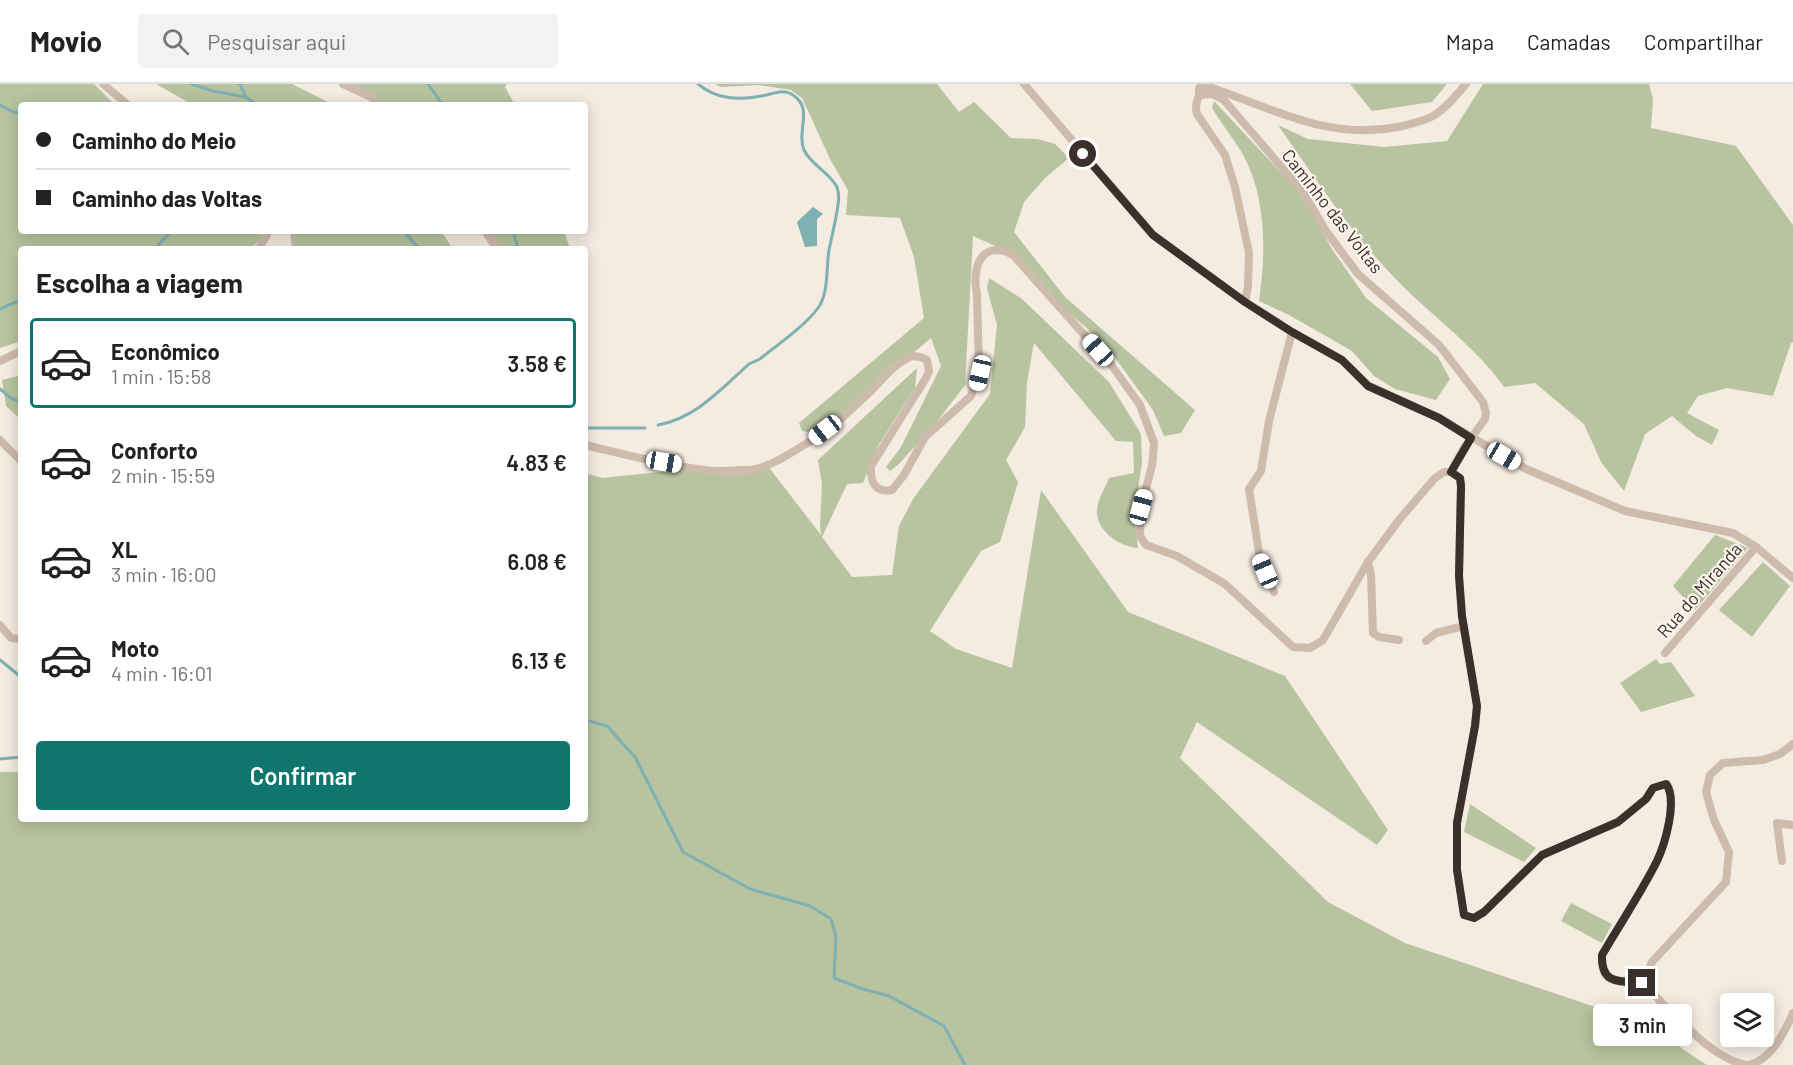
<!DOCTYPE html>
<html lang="pt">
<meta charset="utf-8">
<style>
body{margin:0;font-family:Barlow,sans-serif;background:#f2f2f2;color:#222;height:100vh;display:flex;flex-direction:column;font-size:22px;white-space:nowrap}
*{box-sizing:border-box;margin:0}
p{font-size:20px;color:#767676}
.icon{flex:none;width:33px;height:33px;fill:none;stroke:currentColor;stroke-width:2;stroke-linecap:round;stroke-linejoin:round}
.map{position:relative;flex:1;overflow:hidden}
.drawer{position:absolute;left:18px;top:162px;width:570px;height:576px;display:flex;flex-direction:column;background:#fff;border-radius:6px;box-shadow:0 3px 15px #0003}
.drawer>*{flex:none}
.guide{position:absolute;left:18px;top:18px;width:570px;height:132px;border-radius:6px;box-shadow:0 3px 15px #0003;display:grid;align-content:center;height:132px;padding:0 18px;background:#fff}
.buttons{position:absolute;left:1720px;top:909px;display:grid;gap:12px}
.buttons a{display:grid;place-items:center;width:54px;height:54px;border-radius:6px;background:#fff;box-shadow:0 3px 15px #0003;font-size:30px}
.end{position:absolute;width:27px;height:27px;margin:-14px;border:8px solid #3b302b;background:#fff;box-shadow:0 0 0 3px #fff}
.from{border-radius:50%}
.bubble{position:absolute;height:42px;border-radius:6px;background:#fff;box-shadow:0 3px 15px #0003;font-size:20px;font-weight:600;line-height:42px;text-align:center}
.car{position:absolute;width:18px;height:36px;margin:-18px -9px;border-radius:8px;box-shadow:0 0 4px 2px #0007;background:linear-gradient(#fff 24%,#345 0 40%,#fff 0 76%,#345 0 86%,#fff 0)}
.guide b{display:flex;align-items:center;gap:21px;height:57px;font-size:22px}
.guide b+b{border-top:2px solid #e0e0e0}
.guide i{width:15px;height:15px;background:#222}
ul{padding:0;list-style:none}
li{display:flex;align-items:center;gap:18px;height:90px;margin:0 12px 9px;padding:0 6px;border:3px solid transparent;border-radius:6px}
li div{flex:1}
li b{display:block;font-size:22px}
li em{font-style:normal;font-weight:600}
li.active{border-color:#0f766e}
li>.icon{width:54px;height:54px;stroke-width:1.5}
h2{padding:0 18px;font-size:27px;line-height:72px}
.cta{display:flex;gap:12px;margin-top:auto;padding:12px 18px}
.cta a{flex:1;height:69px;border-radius:6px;background:#0f766e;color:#fff;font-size:24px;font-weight:600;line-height:69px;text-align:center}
header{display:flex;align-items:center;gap:36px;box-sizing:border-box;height:84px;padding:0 30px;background:#fff;border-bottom:2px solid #e0e0e0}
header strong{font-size:28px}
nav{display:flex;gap:33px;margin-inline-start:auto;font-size:21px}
.search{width:420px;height:54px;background:#f2f2f2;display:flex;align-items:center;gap:15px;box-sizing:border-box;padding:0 21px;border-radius:6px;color:#767676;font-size:22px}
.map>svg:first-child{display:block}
.green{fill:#b8c4a0}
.water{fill:#7fb0b2}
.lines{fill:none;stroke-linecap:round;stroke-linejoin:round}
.stream{stroke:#7fb0b2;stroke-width:3}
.street{stroke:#cdbbac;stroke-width:8}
.route{stroke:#3b302b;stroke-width:8}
.labels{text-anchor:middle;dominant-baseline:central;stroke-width:4.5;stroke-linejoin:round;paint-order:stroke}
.street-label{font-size:18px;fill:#3b302b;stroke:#fbf5ee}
</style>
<header>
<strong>Movio</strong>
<div class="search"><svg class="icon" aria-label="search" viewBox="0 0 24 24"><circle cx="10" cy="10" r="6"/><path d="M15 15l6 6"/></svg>Pesquisar aqui</div>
<nav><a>Mapa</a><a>Camadas</a><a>Compartilhar</a></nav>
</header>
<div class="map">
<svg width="1793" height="981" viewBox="0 0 1793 981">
<rect width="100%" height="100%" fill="#f4ebe1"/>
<g class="green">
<polygon points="0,0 94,0 115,21 21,21 21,147 262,147 262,154 250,165 21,165 21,257 0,264"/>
<polygon points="156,0 292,0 334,21 193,21"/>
<polygon points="343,0 507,0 505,3 515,21 379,21"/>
<polygon points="715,0 937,0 959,28 974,18 1011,54 1038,55 1055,60 1069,74 1045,94 1024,118 1014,148 1065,213 1195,326 1181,349 1164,352 1153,326 1105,260 1051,213 1002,165 973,152 965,301 935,340 898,381 890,387 886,383 901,363 941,282 931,254 817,350 802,347 799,339 924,234 914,173 900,134 846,131 848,106 830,75 802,14 791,6 758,1 721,3"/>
<polygon points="1350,0 1447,0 1432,18 1372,27"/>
<path d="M1483 0H1649L1653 15 1651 44 1736 62 1793 141V258L1791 259 1773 312 1727 304 1698 312 1687 329 1719 346 1712 361 1696 352 1672 332 1645 350 1624 407 1601 378 1584 340 1535 299 1504 303C1473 259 1427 229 1391 190 1348 145 1314 92 1278 41L1308 55 1384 63 1447 57Z"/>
<path d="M1214 17 1301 110 1332 165 1366 214 1438 273 1450 295 1436 316 1395 305 1374 292 1352 267 1289 231 1259 217C1266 168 1267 112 1241 67 1232 53 1221 39 1212 24Z"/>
<polygon points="290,147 441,147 453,165 292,165"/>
<polygon points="485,147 564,147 570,165 497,165"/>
<path d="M989 194 1021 214 1109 298 1141 350 1142 379 1134 430 1138 464C1121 463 1099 449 1097 430 1096 418 1105 404 1109 394L1134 389 1133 358 1116 357 1034 259 1027 299 1025 343 1006 376 1018 398 1000 458 981 467 930 547 956 565 1012 584 1041 406 1128 528 1285 592 1388 746 1377 761 1197 638 1180 674 1328 818 1405 859 1628 934 1653 923 1681 964 1707 981H0V688H21V735H585V389L602 394 698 384 767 381 821 451 820 441 822 400 818 376 917 284 915 304 878 362 863 399 847 400 822 453 852 493 892 491 899 442 913 415 990 310 997 241 987 204Z"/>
<polygon points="21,291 21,336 6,322 2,296"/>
<polygon points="1715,451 1748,464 1695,526 1673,502"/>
<polygon points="1763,478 1790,502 1752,553 1719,526"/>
<polygon points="1656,575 1660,580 1671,578 1695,612 1641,628 1620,599"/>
<polygon points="1470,720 1536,764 1524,778 1464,748"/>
<polygon points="1571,819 1612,840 1602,859 1561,837"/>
</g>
<polygon class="water" points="813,123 823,130 817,135 817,162 805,163 797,138"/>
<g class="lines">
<g class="stream">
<polyline points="192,0 213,7 246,13"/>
<polyline points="240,0 246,13 257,21"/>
<polyline points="428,0 443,21"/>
<polyline points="0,21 13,28 21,29"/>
<polyline points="404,147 419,165"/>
<polyline points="513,147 518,165"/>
<polyline points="155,165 171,147"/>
<polyline points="0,225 21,216"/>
<polyline points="0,305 11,314 21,318"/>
<path d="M658 341C696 334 721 305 749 280L760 275C777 261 806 241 818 224 829 209 826 184 829 166 832 151 836 136 838 121 839 115 839 109 837 103 829 88 811 81 804 66 796 47 814 25 793 11 783 4 773 10 762 12 739 16 717 16 698 0"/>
<polyline points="585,344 645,344"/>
<polyline points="0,576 21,593"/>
<polyline points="585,636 607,642 635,673 683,768 750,805 810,822 831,835 836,853 834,894 863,905 889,912 944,942 965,981"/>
<polyline points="0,675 21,673"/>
</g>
<g class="street">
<polyline points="103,0 128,21"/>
<polyline points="343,0 371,13 379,21"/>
<polyline points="1024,0 1153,151 1245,218 1292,248 1342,276 1369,302 1439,334 1526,385 1625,427 1733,449 1756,463 1793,494"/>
<path d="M1199 12V4L1206 2C1271 23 1326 57 1398 43 1410 40 1422 38 1433 32 1447 24 1456 11 1466 0"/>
<polyline points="485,147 497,165"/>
<polyline points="258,165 266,153 268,147"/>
<path d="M1245 218 1248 202 1249 169 1235 103 1225 71 1197 30C1195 23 1196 19 1199 12 1210 8 1214 10 1224 16L1303 108 1326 147 1358 190 1439 261 1483 318 1486 329 1485 335 1464 364 1451 388"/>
<polyline points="0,277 21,267"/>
<polyline points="0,356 21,377"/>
<path d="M585 361C628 371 710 394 752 386 772 382 791 369 809 358 832 345 853 324 872 306 883 295 895 279 910 273 917 271 922 273 927 276L929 287 926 294 871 382C870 398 875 409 892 406L904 391 925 353 971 312 979 289 977 210C971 184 982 154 1013 171L1112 282 1140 321 1154 359 1152 382 1141 423 1140 452 1146 461 1177 472 1225 500 1293 563 1310 564 1323 556 1368 478 1399 436 1435 394 1444 388H1451"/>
<path d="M1451 388 1460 394 1461 402 1459 492 1462 533 1477 622 1475 643 1457 739V786L1464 831 1474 834 1484 828 1542 771 1618 738 1646 715 1653 704 1667 700C1678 716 1665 760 1657 777 1641 809 1620 840 1602 871 1600 910 1626 890 1643 900 1650 905 1657 914 1663 920 1687 943 1713 973 1745 981"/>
<polyline points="1368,478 1371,491 1373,549 1379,553 1399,556"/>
<polyline points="1274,508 1260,475 1249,405 1261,387 1269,337 1292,248"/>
<polyline points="0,541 11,554 20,555"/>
<polyline points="1426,557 1436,549 1464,542"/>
<polyline points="1665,569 1756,463"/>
<polyline points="1782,777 1777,739 1793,741"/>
<polyline points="1642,899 1652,878 1726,798 1729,768 1714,736 1706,708 1710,691 1723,679 1763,676 1780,670 1793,660"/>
<path d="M1749 981C1772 975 1784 949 1793 929"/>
</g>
</g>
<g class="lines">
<path class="route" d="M1083 70 1153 151 1245 218 1292 248 1342 276 1368 302 1439 334 1471 354 1451 388 1460 394 1461 402 1459 492 1462 532 1477 622 1475 642 1457 739V786L1464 831 1474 834 1484 828 1542 771 1618 738 1646 715 1653 704 1666 700C1678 716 1665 760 1657 777 1641 809 1620 840 1602 871 1601 900 1618 897 1642 899"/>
</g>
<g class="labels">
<g class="street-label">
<text transform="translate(1333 127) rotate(52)">Caminho das Voltas</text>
<text transform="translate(1699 506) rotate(-49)">Rua do Miranda</text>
</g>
</g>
</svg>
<div class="buttons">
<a><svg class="icon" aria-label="layers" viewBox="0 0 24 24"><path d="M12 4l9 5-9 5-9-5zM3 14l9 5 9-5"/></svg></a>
</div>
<i class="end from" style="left:1083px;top:70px"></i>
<i class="end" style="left:1642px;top:899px"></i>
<div class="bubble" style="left:1593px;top:920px;width:99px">3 min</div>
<i class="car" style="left:1098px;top:266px;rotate:318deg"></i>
<i class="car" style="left:980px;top:289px;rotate:193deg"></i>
<i class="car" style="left:825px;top:346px;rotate:232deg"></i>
<i class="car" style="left:1504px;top:372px;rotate:120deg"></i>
<i class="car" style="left:664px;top:378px;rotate:100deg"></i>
<i class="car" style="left:1141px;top:423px;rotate:15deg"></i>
<i class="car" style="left:1265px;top:487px;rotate:337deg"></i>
<div class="guide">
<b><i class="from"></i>Caminho do Meio</b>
<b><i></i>Caminho das Voltas</b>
</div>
<section class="drawer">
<h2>Escolha a viagem</h2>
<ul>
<li class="active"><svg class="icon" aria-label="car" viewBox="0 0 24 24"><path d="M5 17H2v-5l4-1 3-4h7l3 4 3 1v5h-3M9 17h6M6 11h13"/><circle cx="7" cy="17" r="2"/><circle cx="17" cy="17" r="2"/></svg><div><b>Econômico</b><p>1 min · 15:58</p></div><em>3.58 €</em></li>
<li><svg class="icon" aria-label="car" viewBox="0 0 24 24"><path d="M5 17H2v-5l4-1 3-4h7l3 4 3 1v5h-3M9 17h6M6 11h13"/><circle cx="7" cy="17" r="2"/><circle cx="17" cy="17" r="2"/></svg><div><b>Conforto</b><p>2 min · 15:59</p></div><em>4.83 €</em></li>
<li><svg class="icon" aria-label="car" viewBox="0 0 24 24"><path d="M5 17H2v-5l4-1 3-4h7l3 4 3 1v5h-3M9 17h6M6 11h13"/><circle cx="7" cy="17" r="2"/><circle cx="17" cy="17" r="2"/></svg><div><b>XL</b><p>3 min · 16:00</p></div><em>6.08 €</em></li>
<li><svg class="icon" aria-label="car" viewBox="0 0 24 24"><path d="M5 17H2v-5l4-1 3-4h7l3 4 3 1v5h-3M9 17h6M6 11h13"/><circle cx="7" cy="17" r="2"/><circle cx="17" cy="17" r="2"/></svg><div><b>Moto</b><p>4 min · 16:01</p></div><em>6.13 €</em></li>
</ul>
<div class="cta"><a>Confirmar</a></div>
</section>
</div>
